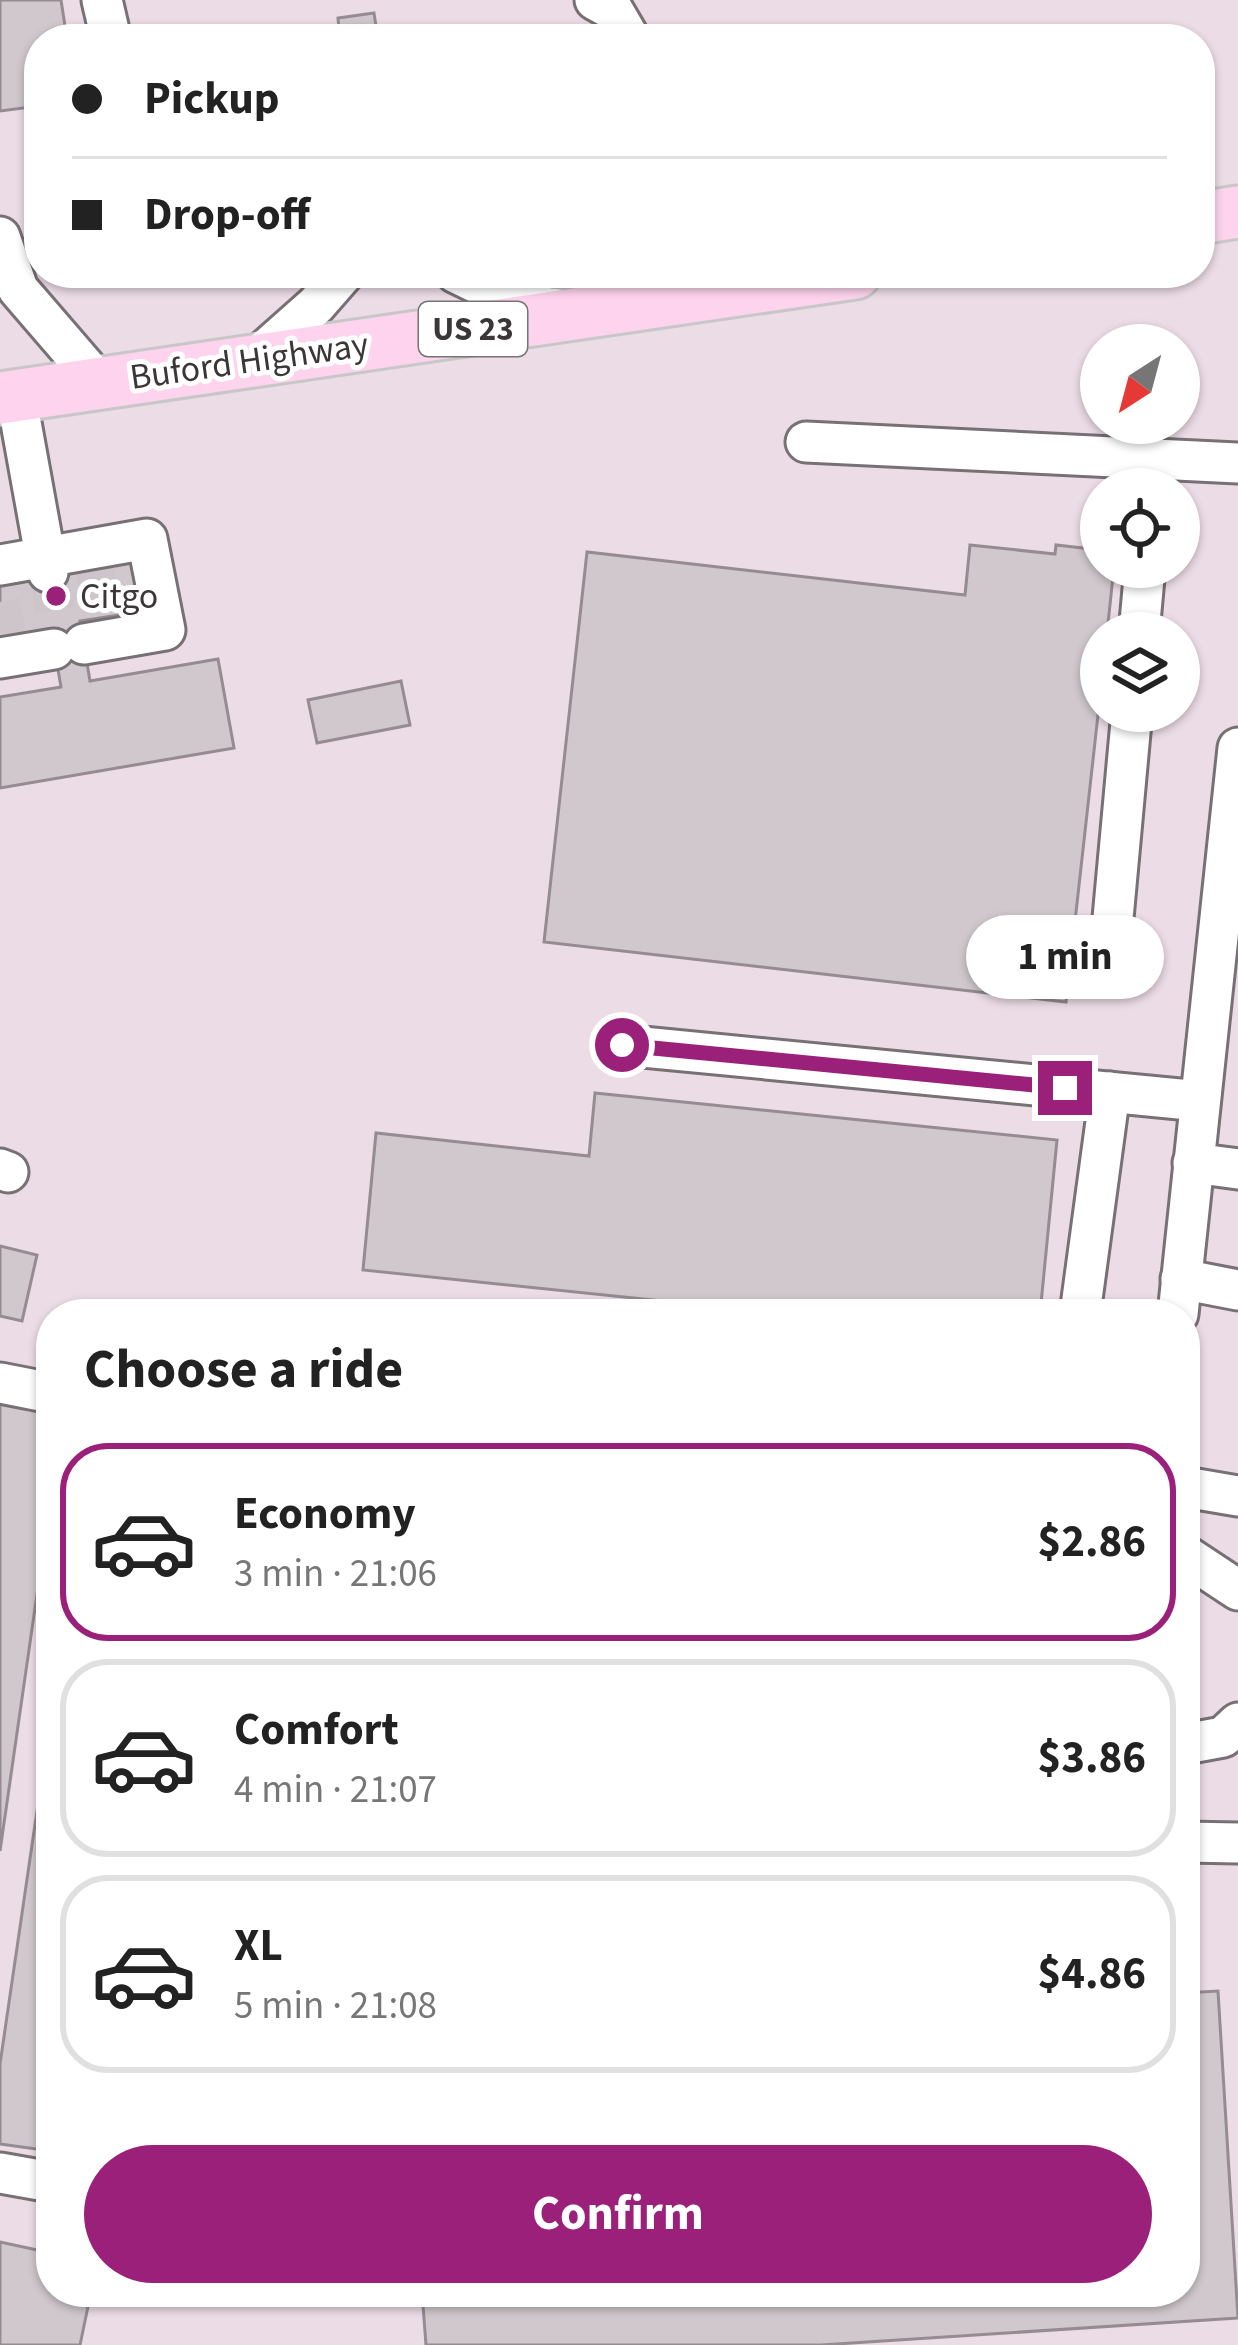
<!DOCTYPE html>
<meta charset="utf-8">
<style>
body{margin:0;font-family:"Source Sans 3",sans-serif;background:#f6f6f6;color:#222;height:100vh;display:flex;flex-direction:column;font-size:45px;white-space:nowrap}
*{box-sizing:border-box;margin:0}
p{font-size:39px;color:#767676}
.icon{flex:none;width:66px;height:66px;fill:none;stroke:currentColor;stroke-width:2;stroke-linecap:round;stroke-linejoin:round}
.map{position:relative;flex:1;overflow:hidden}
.sheet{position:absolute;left:36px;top:1299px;width:1164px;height:1008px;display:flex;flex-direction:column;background:#fff;border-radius:48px;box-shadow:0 3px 9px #0004}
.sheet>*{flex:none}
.hud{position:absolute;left:24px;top:24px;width:1191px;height:264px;border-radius:48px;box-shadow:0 3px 9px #0004;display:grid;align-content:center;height:264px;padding:0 48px;background:#fff}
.needle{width:78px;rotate:216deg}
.buttons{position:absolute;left:1080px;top:324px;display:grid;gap:24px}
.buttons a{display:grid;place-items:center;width:120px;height:120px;border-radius:50%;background:#fff;box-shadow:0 3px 9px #0004;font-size:60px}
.end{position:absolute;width:54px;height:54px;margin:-27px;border:15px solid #9a2079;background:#fff;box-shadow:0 0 0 6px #fff}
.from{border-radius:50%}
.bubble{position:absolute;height:84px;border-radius:42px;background:#fff;box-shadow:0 3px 9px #0004;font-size:39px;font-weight:700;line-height:84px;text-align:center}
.hud b{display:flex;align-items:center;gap:42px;height:114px;font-size:45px}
.hud b+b{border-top:3px solid #e0e0e0}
.hud i{width:30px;height:30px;background:#222}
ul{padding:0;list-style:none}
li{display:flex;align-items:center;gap:36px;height:198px;margin:0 24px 18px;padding:0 24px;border:6px solid #e0e0e0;border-radius:48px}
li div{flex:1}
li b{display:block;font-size:45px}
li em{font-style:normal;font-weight:700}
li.current{border-color:#9a2079}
li>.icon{width:108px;height:108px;stroke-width:1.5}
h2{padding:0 48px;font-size:54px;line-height:144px}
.button{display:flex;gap:24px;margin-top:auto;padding:24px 48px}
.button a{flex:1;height:138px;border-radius:72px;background:#9a2079;color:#fff;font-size:48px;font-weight:700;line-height:138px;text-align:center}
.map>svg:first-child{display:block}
.built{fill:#ecdce6;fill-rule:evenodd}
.building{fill:#d0c8cc;stroke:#948c91;stroke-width:3}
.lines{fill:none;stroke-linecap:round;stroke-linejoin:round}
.minor-tunnel{stroke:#cdc5c9;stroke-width:39;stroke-dasharray:39 20;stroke-linecap:butt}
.minor-casing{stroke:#777074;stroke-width:45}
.major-casing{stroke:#c8c7c8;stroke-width:57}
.minor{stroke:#fff;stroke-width:39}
.major{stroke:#fdd3ed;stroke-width:51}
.route{stroke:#9a2079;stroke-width:15}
.poi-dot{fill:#9a2079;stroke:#fff;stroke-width:4.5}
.labels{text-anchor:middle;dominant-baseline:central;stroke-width:10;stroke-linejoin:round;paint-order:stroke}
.shield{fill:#fff;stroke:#767374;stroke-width:3}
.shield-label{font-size:33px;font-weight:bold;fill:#3b3739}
.street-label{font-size:36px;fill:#3b3739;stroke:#fff}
.poi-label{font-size:36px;fill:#3b3739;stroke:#fff;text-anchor:start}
</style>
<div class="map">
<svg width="1238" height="2345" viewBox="0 0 1238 2345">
<rect width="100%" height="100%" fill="#f1e9ed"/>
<path class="built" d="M0 0H1238V2345H0ZM39 39H1200V273H39ZM1101 345H1179V423H1101ZM1101 489H1179V567H1101ZM1101 633H1179V711H1101ZM51 1314H1185V2292H51Z"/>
<g class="building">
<polygon points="0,0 61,0 67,39 39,39 39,106 0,111"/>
<polygon points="374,13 378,39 276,39 339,29 338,18"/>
<polygon points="456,26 503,37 505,28 544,37 382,39"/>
<polygon points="970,545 1055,554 1056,545 1101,550 1101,567 1114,567 1107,633 1101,633 1101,688 1066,1002 544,942 587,552 965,595"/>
<polygon points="136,557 145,611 80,621 90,681 218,659 234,748 0,788 0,697 61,687 51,629 0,638 0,580"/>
<polygon points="401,681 410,725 317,743 308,700"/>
<polygon points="595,1093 1057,1140 1040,1314 787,1314 363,1270 376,1133 589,1156"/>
<polygon points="0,1246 37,1255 22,1321 0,1316"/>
<polygon points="0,1398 51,1406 51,1497 0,1851"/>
<polygon points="51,1715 51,2151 0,2144 0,2064"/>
<polygon points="1218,1991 1238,2318 821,2345 426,2345 422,2292 1185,2292 1185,1993"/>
<polygon points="0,2242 51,2253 51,2292 91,2292 80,2345 0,2345"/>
</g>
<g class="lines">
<g class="minor-tunnel">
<polyline points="94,564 103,617"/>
<polyline points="48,572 62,648"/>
<polyline points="0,602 7,637"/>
</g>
<g class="minor-casing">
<g id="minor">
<polyline points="102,0 111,39"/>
<polyline points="595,0 613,10 630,39"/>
<polyline points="0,237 18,289 99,383"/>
<polyline points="456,273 518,303 558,309"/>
<polyline points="254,360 316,305 344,273"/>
<polyline points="16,395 48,572"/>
<polyline points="806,442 1238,463"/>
<polyline points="0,565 147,539 165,630 84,644"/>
<polyline points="1139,633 1145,567"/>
<polyline points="0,658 54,649"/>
<polyline points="1111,940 1132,711"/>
<polyline points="622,1045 1200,1101"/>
<polyline points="1193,1163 1238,1169"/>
<polyline points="0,1169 8,1172"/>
<polyline points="1181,1279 1238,1290"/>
<polyline points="1080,1314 1110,1092"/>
<polyline points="1178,1314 1238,748"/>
<polyline points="0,1383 51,1393"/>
<polyline points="1185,1487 1238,1496"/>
<polyline points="1185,1555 1238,1590"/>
<polyline points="1185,1744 1223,1737 1238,1723"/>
<polyline points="1185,1842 1238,1843"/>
<polyline points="0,2173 51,2182"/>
</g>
</g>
<g class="major-casing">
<g id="major">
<polyline points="1200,218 1238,212"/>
<polyline points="0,398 855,273"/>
</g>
</g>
<use href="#minor" class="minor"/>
<use href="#major" class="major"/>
</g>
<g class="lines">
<polyline class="route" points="622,1045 1065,1088"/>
</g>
<circle class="poi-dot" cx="56" cy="596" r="12"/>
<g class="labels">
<rect class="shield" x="419" y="302" width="108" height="54" rx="9"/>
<g class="shield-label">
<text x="473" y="329">US 23</text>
</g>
<g class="street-label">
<text transform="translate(249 361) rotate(-8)">Buford Highway</text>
</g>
<g class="poi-label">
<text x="80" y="596">Citgo</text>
</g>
</g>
</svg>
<div class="buttons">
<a><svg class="needle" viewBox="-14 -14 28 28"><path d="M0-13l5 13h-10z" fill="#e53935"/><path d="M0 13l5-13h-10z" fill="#767676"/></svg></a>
<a><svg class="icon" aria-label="locate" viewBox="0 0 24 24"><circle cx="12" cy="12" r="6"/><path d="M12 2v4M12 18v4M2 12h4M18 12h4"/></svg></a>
<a><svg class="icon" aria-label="layers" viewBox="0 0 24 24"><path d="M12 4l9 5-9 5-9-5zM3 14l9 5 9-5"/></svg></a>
</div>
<i class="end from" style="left:622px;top:1045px"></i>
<i class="end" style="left:1065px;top:1088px"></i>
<div class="bubble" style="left:966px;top:915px;width:198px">1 min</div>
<div class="hud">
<b><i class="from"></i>Pickup</b>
<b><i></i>Drop-off</b>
</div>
<section class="sheet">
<h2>Choose a ride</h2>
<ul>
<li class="current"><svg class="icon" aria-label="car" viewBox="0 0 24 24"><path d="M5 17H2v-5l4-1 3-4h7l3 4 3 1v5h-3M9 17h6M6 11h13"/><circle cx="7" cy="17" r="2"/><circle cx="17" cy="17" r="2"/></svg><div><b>Economy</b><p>3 min · 21:06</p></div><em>$2.86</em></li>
<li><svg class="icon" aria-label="car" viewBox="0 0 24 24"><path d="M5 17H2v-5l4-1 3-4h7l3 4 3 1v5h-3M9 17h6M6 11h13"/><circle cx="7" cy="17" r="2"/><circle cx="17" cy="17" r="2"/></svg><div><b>Comfort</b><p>4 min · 21:07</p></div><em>$3.86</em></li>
<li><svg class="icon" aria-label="car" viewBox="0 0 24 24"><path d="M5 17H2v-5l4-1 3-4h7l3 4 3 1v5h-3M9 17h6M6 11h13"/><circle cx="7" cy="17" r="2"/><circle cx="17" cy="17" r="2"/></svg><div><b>XL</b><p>5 min · 21:08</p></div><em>$4.86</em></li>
</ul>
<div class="button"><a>Confirm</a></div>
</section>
</div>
